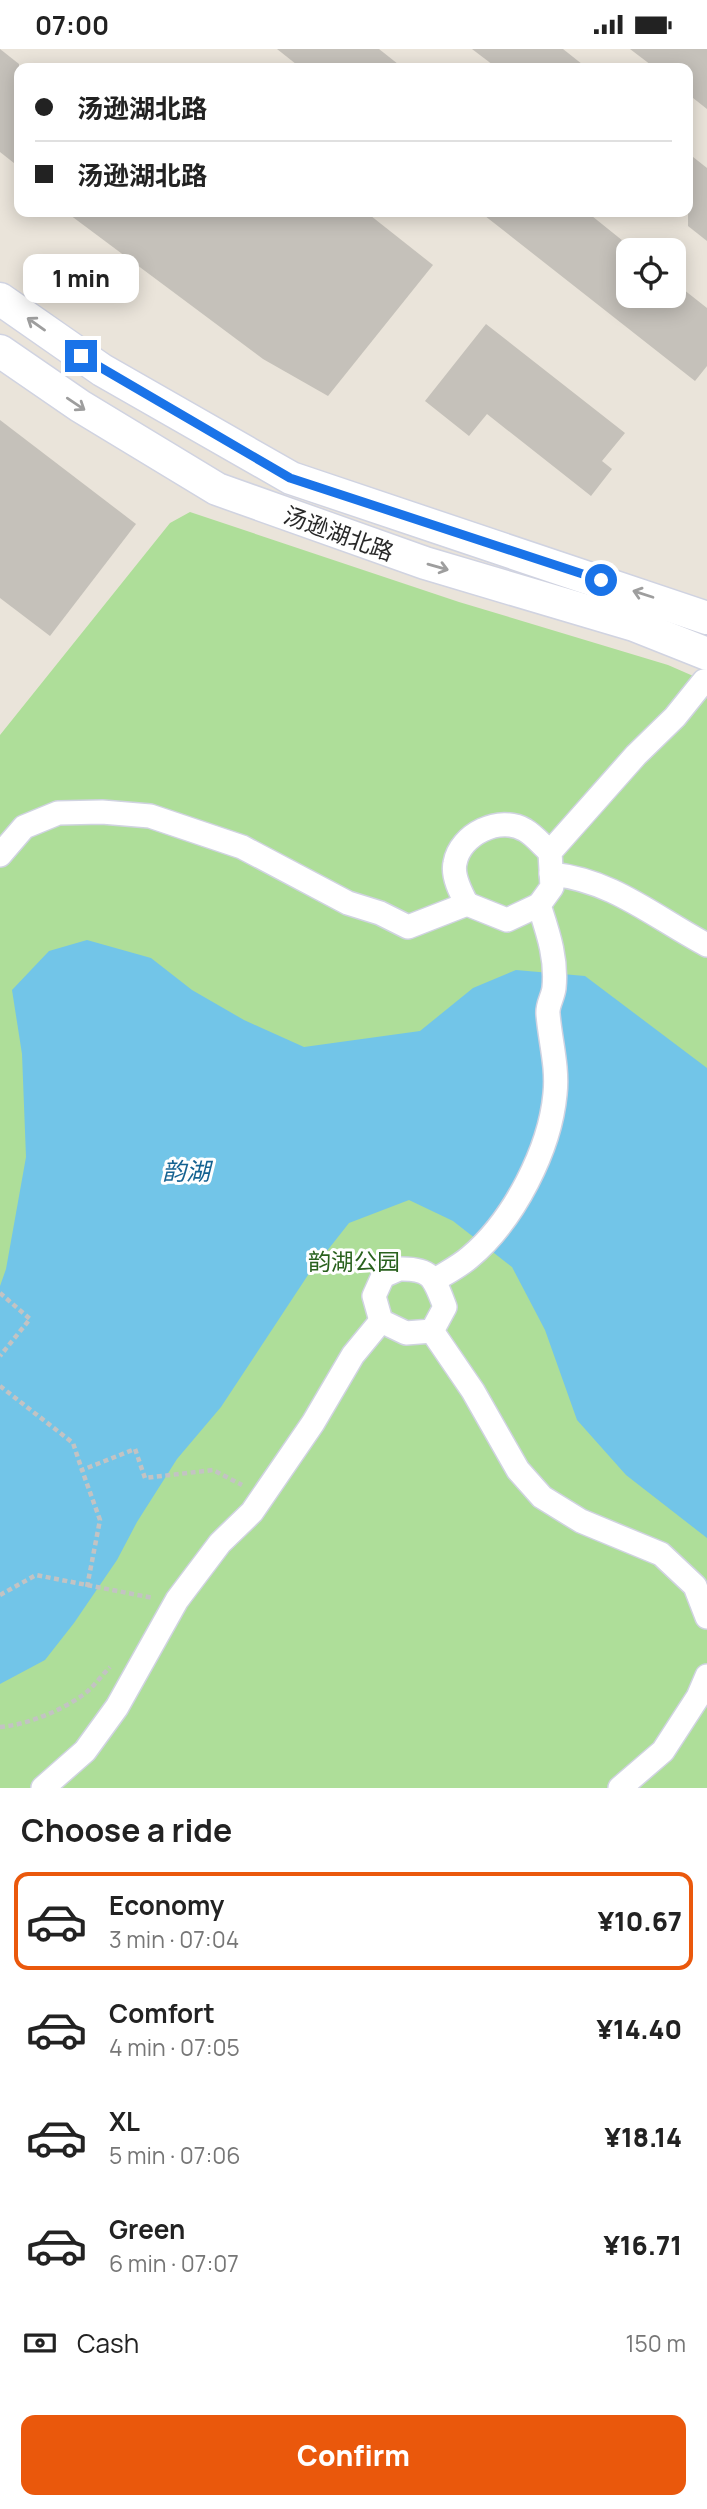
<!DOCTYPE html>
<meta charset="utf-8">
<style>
body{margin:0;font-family:Manrope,"Noto Sans SC",sans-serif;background:#f2f2f2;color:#222;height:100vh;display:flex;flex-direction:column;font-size:26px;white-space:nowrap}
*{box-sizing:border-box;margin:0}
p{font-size:23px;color:#767676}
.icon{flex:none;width:38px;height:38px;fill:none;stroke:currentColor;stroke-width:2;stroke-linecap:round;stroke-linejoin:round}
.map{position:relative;height:1739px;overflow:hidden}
.sheet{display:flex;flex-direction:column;background:#fff;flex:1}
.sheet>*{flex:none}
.banner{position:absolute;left:14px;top:14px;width:679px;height:154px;border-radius:14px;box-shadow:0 4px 18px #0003;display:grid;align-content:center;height:154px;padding:0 21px;background:#fff}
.tools{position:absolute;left:616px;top:189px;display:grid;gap:14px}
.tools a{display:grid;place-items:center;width:70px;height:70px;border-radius:14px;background:#fff;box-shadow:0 4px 18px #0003;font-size:35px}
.end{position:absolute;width:32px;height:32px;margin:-16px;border:9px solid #1a73e8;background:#fff;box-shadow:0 0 0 4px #fff}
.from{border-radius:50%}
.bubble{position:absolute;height:49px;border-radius:14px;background:#fff;box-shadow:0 4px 18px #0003;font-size:23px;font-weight:800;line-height:49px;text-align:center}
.banner b{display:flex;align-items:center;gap:24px;height:66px;font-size:26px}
.banner b+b{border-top:2px solid #e0e0e0}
.banner i{width:18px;height:18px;background:#222}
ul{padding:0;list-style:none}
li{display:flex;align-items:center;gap:21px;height:98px;margin:0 14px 10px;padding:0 7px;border:4px solid transparent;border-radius:14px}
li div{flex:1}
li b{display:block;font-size:26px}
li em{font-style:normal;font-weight:800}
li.on{border-color:#ea580c}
li>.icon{width:63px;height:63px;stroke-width:1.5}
h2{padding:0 21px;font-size:32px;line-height:84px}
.pay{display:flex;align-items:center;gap:18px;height:77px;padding:0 21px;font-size:26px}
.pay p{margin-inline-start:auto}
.action{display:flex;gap:14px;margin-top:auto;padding:14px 21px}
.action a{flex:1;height:80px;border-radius:14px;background:#ea580c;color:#fff;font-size:28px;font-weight:800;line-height:80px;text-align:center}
.status{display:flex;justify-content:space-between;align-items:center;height:49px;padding:0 35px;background:#fff;direction:ltr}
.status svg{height:19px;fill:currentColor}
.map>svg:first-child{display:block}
.green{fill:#aede99}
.water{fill:#72c5e8}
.building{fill:#c5c1ba}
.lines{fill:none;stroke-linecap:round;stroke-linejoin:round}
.street-casing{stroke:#d0d3e1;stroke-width:26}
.secondary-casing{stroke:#d0d3e1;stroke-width:35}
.path{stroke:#c3c3c3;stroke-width:4.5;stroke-dasharray:5 3.5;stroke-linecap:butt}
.street{stroke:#fff;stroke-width:23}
.secondary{stroke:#fff;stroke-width:32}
.oneway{stroke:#9e9e9e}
.route{stroke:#1a73e8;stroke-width:9}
.labels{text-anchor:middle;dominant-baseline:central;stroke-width:6;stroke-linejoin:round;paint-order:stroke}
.street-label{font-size:23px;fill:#282828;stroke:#fff}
.park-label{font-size:23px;fill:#29611d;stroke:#fff}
.water-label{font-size:24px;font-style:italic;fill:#146291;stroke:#fff}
</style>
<div class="status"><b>07:00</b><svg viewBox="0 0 49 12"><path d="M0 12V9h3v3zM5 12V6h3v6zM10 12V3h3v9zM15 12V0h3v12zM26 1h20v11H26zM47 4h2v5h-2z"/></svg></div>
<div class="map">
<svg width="707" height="1739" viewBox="0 0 707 1739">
<rect width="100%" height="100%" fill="#eae4da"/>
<polygon class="green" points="190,463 459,553 668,616 707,633 707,1739 0,1739 0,686 170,474"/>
<polygon class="water" points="87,891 151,909 192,941 244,971 304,998 420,982 473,939 516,921 585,927 707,1019 707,1489 626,1426 577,1371 545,1281 512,1218 453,1172 409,1151 349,1174 308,1226 221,1358 177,1410 137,1473 117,1511 74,1574 45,1611 0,1635 0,1237 6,1220 26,1108 22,1005 12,941 49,902"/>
<g class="building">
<polygon points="0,0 19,15 19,118 0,103"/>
<polygon points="277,0 379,0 403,19 301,19"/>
<polygon points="472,0 563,0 587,19 497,19"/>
<polygon points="630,0 707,0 707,60 688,45 688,19 655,19"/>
<polygon points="688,104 707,119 707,192 688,177"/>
<polygon points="66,163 366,163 433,216 328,347 263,310"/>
<polygon points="480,163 587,163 628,196 628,247 674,247 674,233 707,259 707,317 695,332"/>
<polygon points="486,275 625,384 602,412 612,420 591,447 487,365 469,387 425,352"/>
<polygon points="0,371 136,475 50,587 0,549"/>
</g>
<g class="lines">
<g class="street-casing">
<g id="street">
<path d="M0 806 24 778 58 764 102 763 150 767 242 798 348 854 380 864 408 878 467 855C461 844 452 827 455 814 460 785 500 766 525 781 534 786 542 796 550 803"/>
<path d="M551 825C613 831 654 868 707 896"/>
<polyline points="467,855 507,871 539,856"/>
<path d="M399 1220C432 1219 434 1229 445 1258L432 1282 406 1284 381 1272 374 1247 383 1227Z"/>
<path d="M435 1231C446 1224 460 1217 470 1208 514 1171 550 1100 555 1045 558 1018 550 991 548 965 547 956 553 948 554 939 557 909 548 884 539 856L552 838 550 803 636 706 675 668 704 632"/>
<polyline points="432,1282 473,1342 518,1421 542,1448 581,1472 661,1505 695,1537 707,1568"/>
<polyline points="43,1739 85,1702 117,1658 177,1551 220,1494 252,1463 313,1374 353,1306 381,1272"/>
<polyline points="620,1739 663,1702 698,1648 707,1627"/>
</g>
</g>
<g class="secondary-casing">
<g id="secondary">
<polyline points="0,250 102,321 291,429 707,569"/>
<polyline points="0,302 80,357 217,440 425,514 634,576 707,605"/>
</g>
</g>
<g class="path">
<polyline points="0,1244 30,1270 0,1307"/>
<polyline points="0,1337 73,1394 82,1421"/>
<polyline points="87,1538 100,1471 82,1421 135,1400 145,1429 213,1421 242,1436"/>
<polyline points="0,1546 36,1526 153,1549"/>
<path d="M0 1678C27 1676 60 1662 83 1646 93 1639 101 1627 110 1618"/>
</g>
<use href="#street" class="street"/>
<use href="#secondary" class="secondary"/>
</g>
<defs><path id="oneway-shaft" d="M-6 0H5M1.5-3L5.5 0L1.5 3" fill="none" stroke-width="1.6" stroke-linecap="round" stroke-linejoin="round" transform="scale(1.75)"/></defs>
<g class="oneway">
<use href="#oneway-shaft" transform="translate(36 275) rotate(-145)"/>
<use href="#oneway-shaft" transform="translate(76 355) rotate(34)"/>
<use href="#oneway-shaft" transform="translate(438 518) rotate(16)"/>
<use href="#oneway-shaft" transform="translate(643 545) rotate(-162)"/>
</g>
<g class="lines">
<polyline class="route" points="81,307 290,429 601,531"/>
</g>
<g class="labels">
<g class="street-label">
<text transform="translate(339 484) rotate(20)">汤逊湖北路</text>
</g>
<g class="park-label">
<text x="354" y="1212">韵湖公园</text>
</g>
<g class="water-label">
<text x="186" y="1121">韵湖</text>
</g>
</g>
</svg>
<div class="tools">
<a><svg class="icon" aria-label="locate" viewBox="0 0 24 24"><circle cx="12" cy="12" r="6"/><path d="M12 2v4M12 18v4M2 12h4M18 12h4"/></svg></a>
</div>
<i class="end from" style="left:601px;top:531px"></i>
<i class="end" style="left:81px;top:307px"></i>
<div class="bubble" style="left:23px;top:205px;width:116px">1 min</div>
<div class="banner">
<b><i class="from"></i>汤逊湖北路</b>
<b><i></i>汤逊湖北路</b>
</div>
</div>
<section class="sheet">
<h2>Choose a ride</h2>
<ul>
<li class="on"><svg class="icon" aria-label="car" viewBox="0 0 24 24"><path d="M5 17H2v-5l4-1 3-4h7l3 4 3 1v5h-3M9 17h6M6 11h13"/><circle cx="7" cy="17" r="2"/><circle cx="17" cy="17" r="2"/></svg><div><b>Economy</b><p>3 min · 07:04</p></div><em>¥10.67</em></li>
<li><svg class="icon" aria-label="car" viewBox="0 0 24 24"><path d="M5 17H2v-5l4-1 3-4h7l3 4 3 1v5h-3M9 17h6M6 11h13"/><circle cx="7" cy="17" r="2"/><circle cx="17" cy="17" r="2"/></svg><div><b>Comfort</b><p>4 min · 07:05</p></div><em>¥14.40</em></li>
<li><svg class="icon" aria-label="car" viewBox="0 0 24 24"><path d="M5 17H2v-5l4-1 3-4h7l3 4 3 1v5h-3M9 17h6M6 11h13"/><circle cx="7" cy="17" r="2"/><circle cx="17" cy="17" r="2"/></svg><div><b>XL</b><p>5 min · 07:06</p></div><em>¥18.14</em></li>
<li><svg class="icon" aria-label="car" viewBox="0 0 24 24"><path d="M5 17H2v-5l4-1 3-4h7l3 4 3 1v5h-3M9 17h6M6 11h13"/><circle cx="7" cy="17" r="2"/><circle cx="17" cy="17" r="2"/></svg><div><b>Green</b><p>6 min · 07:07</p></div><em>¥16.71</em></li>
</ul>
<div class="pay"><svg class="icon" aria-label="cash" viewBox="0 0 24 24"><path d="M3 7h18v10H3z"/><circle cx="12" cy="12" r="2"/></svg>Cash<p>150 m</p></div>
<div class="action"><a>Confirm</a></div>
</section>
